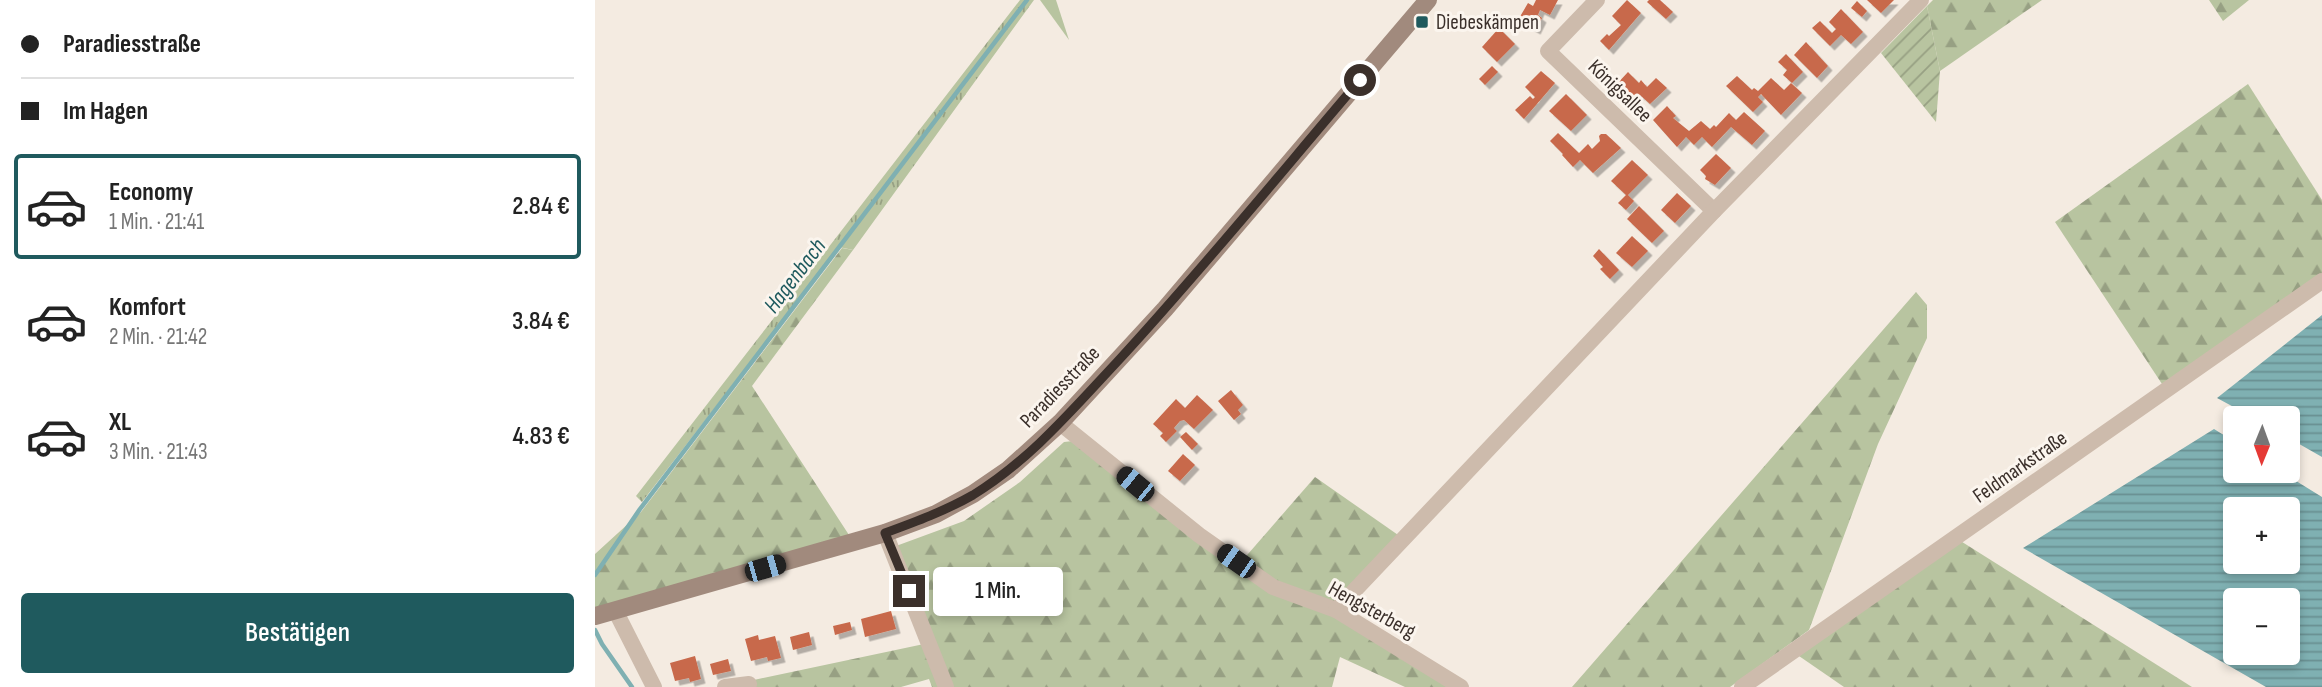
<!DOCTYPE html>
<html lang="de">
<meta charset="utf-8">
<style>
body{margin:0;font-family:"Sofia Sans Condensed",sans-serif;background:#f6f6f6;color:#222;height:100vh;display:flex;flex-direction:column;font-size:26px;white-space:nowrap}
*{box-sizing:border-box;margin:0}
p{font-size:23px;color:#767676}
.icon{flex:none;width:38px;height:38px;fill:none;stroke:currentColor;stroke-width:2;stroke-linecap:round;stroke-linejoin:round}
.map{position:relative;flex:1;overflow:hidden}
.sheet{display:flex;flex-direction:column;background:#fff;width:595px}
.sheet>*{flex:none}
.top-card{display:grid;align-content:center;height:154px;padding:0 21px;background:#fff}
.needle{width:46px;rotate:181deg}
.controls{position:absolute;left:1628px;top:406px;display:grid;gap:14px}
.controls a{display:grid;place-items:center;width:77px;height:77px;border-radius:7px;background:#fff;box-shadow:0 4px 10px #0003;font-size:35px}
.end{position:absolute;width:32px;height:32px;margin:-16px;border:9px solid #3b302b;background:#fff;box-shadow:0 0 0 4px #fff}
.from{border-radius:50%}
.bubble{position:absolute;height:49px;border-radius:7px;background:#fff;box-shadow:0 4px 10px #0003;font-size:23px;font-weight:600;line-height:49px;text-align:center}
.car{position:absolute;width:21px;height:42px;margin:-21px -10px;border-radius:9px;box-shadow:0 0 5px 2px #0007;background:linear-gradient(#222 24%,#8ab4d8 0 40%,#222 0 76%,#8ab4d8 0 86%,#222 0)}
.top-card b{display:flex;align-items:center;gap:24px;height:66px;font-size:26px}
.top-card b+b{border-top:2px solid #e0e0e0}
.top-card i{width:18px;height:18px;background:#222}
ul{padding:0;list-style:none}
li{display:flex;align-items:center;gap:21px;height:105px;margin:0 14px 10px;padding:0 7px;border:4px solid transparent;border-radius:7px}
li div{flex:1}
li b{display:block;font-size:26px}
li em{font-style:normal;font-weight:600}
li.current{border-color:#1f5a5e}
li>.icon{width:63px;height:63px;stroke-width:1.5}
.action{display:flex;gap:14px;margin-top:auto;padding:14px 21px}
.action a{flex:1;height:80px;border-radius:7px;background:#1f5a5e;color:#fff;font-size:28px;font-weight:600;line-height:80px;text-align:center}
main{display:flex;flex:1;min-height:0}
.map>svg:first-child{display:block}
.grass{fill:url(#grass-tufts)}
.forest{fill:url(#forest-firs)}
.garden{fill:url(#garden-furrows)}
.water{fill:url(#water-rules);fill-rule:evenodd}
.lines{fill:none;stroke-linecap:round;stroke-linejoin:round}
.stream{stroke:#7fb0b2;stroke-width:4.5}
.building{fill:#c8694b;filter:url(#shadow)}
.street{stroke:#cdbbac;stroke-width:16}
.secondary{stroke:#a18a7d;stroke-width:18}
.route{stroke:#3b302b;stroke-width:9}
.poi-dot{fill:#1f5a5e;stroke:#fbf5ee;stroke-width:2.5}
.labels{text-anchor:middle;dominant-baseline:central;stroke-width:6;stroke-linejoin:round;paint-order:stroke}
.poi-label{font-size:21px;fill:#3b302b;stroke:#fbf5ee;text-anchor:start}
.street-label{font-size:21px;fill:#3b302b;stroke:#fbf5ee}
.water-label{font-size:23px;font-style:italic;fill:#1f5a5e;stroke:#fbf5ee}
</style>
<main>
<section class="sheet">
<div class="top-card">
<b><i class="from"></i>Paradiesstraße</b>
<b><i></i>Im Hagen</b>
</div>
<ul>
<li class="current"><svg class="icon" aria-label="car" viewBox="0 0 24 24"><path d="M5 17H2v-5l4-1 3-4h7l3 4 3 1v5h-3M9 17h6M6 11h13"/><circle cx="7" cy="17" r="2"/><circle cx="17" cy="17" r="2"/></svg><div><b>Economy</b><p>1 Min. · 21:41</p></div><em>2.84 €</em></li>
<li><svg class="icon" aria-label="car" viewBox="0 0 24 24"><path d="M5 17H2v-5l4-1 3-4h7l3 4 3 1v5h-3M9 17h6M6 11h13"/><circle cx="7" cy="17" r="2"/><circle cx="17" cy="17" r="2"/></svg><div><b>Komfort</b><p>2 Min. · 21:42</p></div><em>3.84 €</em></li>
<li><svg class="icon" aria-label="car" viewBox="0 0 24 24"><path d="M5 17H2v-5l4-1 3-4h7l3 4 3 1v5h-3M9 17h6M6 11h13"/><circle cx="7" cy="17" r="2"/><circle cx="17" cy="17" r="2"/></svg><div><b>XL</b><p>3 Min. · 21:43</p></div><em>4.83 €</em></li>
</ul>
<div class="action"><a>Bestätigen</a></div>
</section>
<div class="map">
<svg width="1727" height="687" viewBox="0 0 1727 687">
<defs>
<pattern id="grass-tufts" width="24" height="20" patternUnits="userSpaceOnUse" patternTransform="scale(1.75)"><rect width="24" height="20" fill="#b8c4a0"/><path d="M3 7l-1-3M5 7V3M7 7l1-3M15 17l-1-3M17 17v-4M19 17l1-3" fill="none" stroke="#97a083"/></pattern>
<pattern id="forest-firs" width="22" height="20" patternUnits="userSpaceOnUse" patternTransform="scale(1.75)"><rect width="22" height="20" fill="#b8c4a0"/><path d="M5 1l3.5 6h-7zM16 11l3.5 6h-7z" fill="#97a083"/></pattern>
<pattern id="garden-furrows" width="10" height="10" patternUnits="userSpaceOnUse" patternTransform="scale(1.75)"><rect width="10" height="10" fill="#b8c4a0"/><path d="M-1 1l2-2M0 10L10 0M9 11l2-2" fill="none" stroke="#97a083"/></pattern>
<pattern id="water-rules" width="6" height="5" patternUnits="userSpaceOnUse" patternTransform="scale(1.75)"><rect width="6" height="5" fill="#7fb0b2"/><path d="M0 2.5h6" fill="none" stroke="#699091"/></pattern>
<filter id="shadow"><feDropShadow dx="4.5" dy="4.5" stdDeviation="0" flood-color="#0004"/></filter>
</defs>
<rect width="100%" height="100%" fill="#f4ebe1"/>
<g class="grass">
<polygon points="425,0 439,0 258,250 244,247 47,502 41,496"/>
<polygon points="445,0 461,0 474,40"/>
</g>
<g class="forest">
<polygon points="1338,0 1447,0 1345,71 1332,6"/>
<polygon points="1614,0 1654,0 1628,21"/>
<polygon points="1653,84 1727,200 1727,274 1569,387 1460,222"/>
<polygon points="247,248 258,250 157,386 254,535 0,613 0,554 46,512"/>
<polygon points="1321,292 1332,305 1332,338 1283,444 1214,630 1135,687 977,687"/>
<polygon points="478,441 601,538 743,618 854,687 810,687 745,657 737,687 356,687 301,546 369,521 425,482 469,442"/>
<polygon points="720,477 806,537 741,607 679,585 646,562"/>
<polygon points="1364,540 1597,687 1249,687 1204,656"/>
<polygon points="329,644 347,687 337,687 334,679 306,687 156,687 154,681"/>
</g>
<polygon class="garden" points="1332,6 1345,71 1341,122 1286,53"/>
<g class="water">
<polygon points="1727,315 1727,457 1692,437 1692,418 1659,418 1622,398"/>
<path d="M1619 429 1640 442V471H1685L1727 497V687H1671L1428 548ZM1640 509H1692V562H1640ZM1640 600H1692V653H1640Z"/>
</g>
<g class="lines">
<g class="stream">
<polyline points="0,575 45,509 432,0"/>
<polyline points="0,630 7,644 37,687"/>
</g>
</g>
<g class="building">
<polygon points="941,0 963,0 955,15 945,10 943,15 947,18 941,30 923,20 933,3 938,6"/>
<polygon points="1032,0 1046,13 1014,50 1005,41 1012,34 1014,36 1026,25 1017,16"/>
<polygon points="1054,0 1065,0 1078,12 1071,19 1052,2"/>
<polygon points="1272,0 1299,0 1286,13"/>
<polygon points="1262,1 1272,11 1267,17 1256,8"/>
<polygon points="1246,9 1268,32 1256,44 1246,35 1235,46 1217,28 1225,21 1237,33 1241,29 1234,22"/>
<polygon points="904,28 920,44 902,62 887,47"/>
<polygon points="1211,42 1233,66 1222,78 1199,55"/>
<polygon points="1191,54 1208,72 1197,83 1188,75 1192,70 1183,62"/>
<polygon points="897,66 903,72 890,85 884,79"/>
<polygon points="946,71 960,83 929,119 920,110 935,96 938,99 940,97 930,87"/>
<polygon points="1033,72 1044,83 1046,80 1052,87 1061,78 1072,88 1055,104 1045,95 1038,103 1020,86"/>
<polygon points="1142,76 1157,90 1159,88 1163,91 1176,78 1189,90 1196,83 1207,93 1186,115 1166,94 1163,97 1168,102 1158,112 1131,86"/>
<polygon points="971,94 992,115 976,131 954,111"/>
<polygon points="1072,106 1081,116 1078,118 1094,131 1106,121 1115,129 1119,125 1121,127 1134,113 1141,120 1149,112 1170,131 1157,145 1136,127 1117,147 1107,137 1099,145 1091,137 1082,147 1058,120"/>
<polygon points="963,133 984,153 993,144 997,149 1005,141 1004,136 1006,134 1011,134 1026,148 998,173 985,160 978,167 967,155 968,154 955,141"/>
<polygon points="1121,154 1136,168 1120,185 1110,179 1111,176 1105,170"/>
<polygon points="1037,160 1053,175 1033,195 1039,201 1031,210 1023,203 1031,195 1016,181"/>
<polygon points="1082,193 1096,206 1080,223 1066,210"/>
<polygon points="1044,206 1069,231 1057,243 1032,219"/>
<polygon points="1037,236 1053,251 1037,267 1021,253"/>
<polygon points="1004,249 1024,270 1015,279 1005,269 1008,267 998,256"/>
<polygon points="636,390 648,405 643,410 646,414 639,420 623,401"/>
<polygon points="602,395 618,410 599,429 589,420 585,421 579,428 582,431 571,442 565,436 568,433 558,424 581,399 590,408"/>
<polygon points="591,432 603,444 597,450 585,437"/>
<polygon points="588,454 600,465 585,481 573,471"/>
<polygon points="296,611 301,629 270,637 266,619"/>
<polygon points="255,622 257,630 240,635 238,626"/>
<polygon points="214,632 217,645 198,650 195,637"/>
<polygon points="163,635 164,640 180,636 186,658 173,661 172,657 156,661 150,639"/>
<polygon points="100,656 106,679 95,682 94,678 80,681 75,663"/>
<polygon points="133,659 136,671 118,675 115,664"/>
</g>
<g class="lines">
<g class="street">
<polyline points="1002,0 953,51 1119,211"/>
<polyline points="465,423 604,535 678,587 741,610 866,687"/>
<polyline points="290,533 351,687"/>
<polyline points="20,610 59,687"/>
<polyline points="741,610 1119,211 1326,0"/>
<polyline points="130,687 154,684"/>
<polyline points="1147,687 1727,281"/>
</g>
<polyline class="secondary" points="0,616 290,533 341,514 378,494 413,470 465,423 570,309 833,0"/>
</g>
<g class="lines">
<path class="route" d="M314 591 290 533C320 522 350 511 378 495 434 461 478 409 522 362 606 271 684 175 765 80"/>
</g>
<rect class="poi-dot" x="820" y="15" width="14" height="14" rx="3.5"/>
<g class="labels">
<g class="poi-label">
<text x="841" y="22">Diebeskämpen</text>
</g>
<g class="street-label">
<text transform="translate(1025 91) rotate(44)">Königsallee</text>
<text transform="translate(465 387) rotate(-46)">Paradiesstraße</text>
<text transform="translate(1425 467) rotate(-35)">Feldmarkstraße</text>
<text transform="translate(777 610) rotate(29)">Hengsterberg</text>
</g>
<g class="water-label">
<text transform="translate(200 276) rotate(-53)">Hagenbach</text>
</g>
</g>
</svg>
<div class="controls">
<a><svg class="needle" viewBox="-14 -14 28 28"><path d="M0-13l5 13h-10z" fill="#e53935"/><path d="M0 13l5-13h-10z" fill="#767676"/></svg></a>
<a>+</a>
<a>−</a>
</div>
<i class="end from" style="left:765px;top:80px"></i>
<i class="end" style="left:314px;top:591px"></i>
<div class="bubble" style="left:338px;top:567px;width:130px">1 Min.</div>
<i class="car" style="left:540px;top:484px;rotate:309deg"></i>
<i class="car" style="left:641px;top:561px;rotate:305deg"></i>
<i class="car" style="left:170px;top:568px;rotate:74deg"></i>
</div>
</main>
